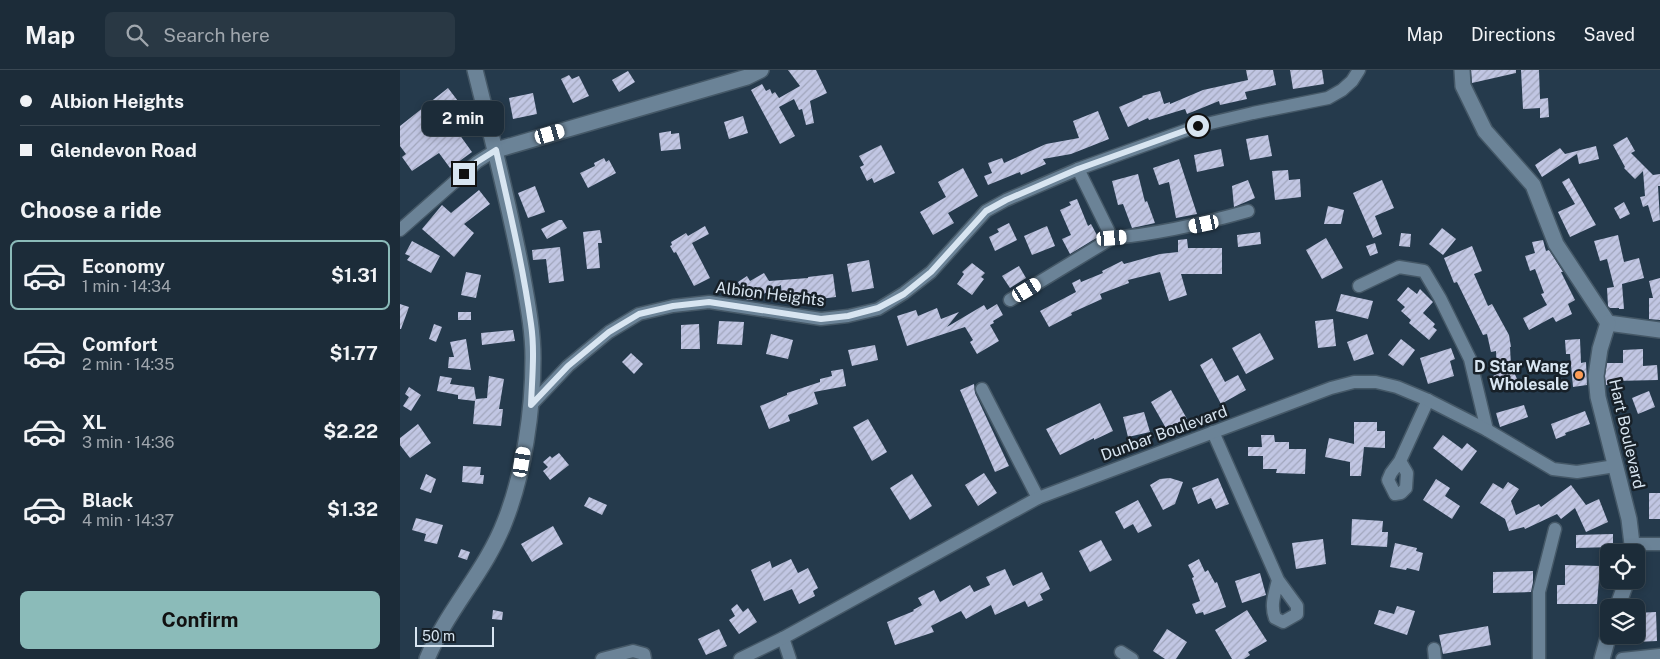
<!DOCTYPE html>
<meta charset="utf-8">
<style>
body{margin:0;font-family:"Public Sans",sans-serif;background:#293844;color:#f1f3f6;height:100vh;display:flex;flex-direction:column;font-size:19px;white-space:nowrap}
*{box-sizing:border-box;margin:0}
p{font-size:16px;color:#a0a7ae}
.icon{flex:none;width:28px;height:28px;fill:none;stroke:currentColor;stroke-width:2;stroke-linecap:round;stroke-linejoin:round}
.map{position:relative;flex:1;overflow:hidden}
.drawer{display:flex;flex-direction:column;background:#1c2c39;width:400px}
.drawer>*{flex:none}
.banner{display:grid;align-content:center;height:110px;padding:0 20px;background:#1c2c39}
.fabs{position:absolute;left:1200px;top:474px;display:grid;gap:10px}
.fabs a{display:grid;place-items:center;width:45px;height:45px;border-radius:8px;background:#1c2c39;box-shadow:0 2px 8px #0003,0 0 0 1px #3a4853;font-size:25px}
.scale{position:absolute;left:15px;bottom:12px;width:79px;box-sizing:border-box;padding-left:5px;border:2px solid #d8e5f1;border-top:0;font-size:14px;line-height:18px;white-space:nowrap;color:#d8e5f1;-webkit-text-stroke:4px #172028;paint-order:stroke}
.end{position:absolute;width:22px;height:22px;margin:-11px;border:6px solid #d8e5f1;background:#111;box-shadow:0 0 0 2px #111}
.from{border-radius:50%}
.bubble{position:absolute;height:35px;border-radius:8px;background:#1c2c39;box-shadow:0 2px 8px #0003,0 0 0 1px #3a4853;font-size:16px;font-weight:700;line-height:35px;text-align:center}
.car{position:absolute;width:15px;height:30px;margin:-15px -8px;border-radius:6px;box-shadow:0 0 4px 1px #0007;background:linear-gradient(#fff 24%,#345 0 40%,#fff 0 76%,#345 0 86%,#fff 0)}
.banner b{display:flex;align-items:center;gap:18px;height:48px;font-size:19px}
.banner b+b{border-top:1px solid #3a4853}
.banner i{width:12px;height:12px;background:#f1f3f6}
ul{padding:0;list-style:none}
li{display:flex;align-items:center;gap:15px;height:70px;margin:0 10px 8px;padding:0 10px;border:2px solid transparent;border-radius:8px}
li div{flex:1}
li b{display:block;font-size:19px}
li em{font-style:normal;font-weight:700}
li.selected{border-color:#8bbbb9}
li>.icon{width:45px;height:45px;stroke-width:1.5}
h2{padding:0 20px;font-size:22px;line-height:60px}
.primary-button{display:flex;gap:10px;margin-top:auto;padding:10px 20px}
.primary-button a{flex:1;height:58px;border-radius:8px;background:#8bbbb9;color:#111;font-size:20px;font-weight:700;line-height:58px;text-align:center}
header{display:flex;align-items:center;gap:30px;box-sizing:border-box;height:70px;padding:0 25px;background:#1c2c39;border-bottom:1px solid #3a4853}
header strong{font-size:24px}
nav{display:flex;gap:28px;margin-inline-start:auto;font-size:18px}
.search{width:350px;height:45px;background:#293844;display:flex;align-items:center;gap:12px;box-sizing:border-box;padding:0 18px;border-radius:8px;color:#a0a7ae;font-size:19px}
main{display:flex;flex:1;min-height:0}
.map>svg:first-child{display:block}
.building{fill:url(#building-hatch)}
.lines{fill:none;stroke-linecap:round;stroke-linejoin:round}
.street-casing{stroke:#455867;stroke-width:15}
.secondary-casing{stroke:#455867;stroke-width:18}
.street{stroke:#6b8397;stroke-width:12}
.secondary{stroke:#6b8397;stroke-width:15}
.route{stroke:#d8e5f1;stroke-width:6}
.poi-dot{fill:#fd9c56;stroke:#172028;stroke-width:2}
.labels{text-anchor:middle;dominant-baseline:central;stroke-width:5;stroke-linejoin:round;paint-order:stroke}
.street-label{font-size:16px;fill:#d8e5f1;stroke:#172028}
.poi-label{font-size:16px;font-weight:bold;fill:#d8e5f1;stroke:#172028;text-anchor:end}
</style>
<header>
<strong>Map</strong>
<div class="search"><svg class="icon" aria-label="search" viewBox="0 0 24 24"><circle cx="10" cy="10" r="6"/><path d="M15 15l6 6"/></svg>Search here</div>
<nav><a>Map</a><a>Directions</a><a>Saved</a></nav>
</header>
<main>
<section class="drawer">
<div class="banner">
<b><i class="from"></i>Albion Heights</b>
<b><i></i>Glendevon Road</b>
</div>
<h2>Choose a ride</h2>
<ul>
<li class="selected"><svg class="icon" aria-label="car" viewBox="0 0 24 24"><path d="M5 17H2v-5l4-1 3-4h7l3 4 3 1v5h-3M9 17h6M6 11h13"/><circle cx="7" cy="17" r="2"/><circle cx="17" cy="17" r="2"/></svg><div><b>Economy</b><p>1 min · 14:34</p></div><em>$1.31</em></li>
<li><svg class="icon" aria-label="car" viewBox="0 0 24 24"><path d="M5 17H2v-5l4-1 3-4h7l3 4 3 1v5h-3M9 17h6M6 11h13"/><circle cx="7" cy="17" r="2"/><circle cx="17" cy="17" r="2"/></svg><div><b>Comfort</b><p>2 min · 14:35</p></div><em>$1.77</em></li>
<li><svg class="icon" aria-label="car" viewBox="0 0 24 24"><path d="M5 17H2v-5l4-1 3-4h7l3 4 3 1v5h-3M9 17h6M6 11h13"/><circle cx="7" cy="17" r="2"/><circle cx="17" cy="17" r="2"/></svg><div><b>XL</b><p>3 min · 14:36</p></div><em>$2.22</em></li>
<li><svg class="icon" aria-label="car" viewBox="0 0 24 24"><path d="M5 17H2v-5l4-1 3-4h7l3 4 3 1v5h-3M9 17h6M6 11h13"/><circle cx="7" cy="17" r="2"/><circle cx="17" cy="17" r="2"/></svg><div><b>Black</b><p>4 min · 14:37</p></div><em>$1.32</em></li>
</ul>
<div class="primary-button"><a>Confirm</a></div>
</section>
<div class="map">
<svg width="1260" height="589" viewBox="0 0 1260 589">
<defs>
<pattern id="building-hatch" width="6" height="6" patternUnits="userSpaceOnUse" patternTransform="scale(1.25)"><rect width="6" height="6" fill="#c1c6e3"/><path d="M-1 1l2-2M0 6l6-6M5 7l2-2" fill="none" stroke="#a1a6bc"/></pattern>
</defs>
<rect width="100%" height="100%" fill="#253a4c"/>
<g class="building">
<polygon points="388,0 416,0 427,23 410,31 414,53 406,55 402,39 399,40 394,29 379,37 395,66 380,74 351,20 362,14 366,21 370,19 372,24 375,22 379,28 400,16"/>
<polygon points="846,0 873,0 876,15 845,22 847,29 820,35 819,31 787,44 785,39 749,50 748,48 728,57 719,37 743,27 742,26 760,21 764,34 770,32 770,34 803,20 848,10"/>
<polygon points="890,0 922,0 924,14 893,19"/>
<polygon points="1071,0 1116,0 1116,3 1072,13"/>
<polygon points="1121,0 1139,0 1140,29 1148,28 1149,47 1140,48 1140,38 1123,39"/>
<polygon points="228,1 235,12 219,22 212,10"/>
<polygon points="169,5 172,9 179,6 189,26 173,33 161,9"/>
<polygon points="48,18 61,35 46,46 72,82 50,98 39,83 12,101 2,87 6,84 0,76 0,56"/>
<polygon points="133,23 137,44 113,49 109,28"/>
<polygon points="698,41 709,69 671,84 643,89 646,94 621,105 620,102 588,115 584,106 592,103 588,93 602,88 604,93 646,74 679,68 673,51"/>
<polygon points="343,46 348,63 329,69 324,52"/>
<polygon points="271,61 271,64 279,63 281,79 261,81 259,63"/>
<polygon points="868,65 872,86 850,90 846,69"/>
<polygon points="1227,67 1235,81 1231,83 1253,105 1260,104 1260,116 1258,116 1260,150 1253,152 1248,135 1243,137 1240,127 1245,126 1243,101 1235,109 1224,98 1225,97 1213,75"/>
<polygon points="481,75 495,103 474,113 472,108 467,111 460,97 464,95 459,86"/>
<polygon points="1196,76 1199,89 1179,94 1177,84 1142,107 1135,95 1160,78 1165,84"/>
<polygon points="821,79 824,96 797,102 794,85"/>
<polygon points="204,88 206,92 209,90 216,103 188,118 180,103 195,96 194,93"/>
<polygon points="779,89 797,144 776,148 769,112 759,115 753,98"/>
<polygon points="563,98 578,126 548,143 554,153 533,165 520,142 546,127 538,112"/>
<polygon points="888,100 889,110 900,109 901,127 875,130 872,101"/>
<polygon points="738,104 745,132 747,131 755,153 732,158 723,134 718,135 712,111"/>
<polygon points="1169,108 1196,155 1170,167 1158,142 1175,134 1162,112"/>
<polygon points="848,110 855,128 834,137 832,116"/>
<polygon points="982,110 994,138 975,146 982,164 973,168 953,123"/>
<polygon points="135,116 145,142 128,148 118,123"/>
<polygon points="79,120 90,134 64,154 74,163 54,187 22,159 42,135 51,143"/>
<polygon points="677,129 688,156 691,154 698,167 670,184 662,169 671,165 660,140 671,135 669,132"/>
<polygon points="1224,132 1230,144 1220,149 1214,138"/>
<polygon points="928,136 944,140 941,154 924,154"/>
<polygon points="159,150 162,150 167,158 147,169 141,159"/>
<polygon points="609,153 617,170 595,181 589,167 599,162 597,159"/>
<polygon points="305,156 309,164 292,173 310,208 294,216 276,182 274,183 270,176 272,175 271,172 286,163 288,166"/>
<polygon points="647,156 655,176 632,185 624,166"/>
<polygon points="1042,158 1056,169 1043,185 1029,174"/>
<polygon points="200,160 202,173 198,173 200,198 187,199 183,162"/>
<polygon points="860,162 861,174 838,177 837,165"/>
<polygon points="1001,163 1011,164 1010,177 999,176"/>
<polygon points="1218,165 1224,192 1239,188 1244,208 1222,214 1224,239 1219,239 1219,238 1210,238 1208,236 1207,218 1214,217 1207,189 1200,191 1194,171"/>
<polygon points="926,168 943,198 922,209 906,180"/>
<polygon points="787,169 788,178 822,178 822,204 781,204 787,225 769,231 760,202 728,210 729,213 700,224 702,229 671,243 672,245 649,257 640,241 676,222 672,213 680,209 681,212 703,203 702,201 722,191 724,194 760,184 778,182 778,170"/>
<polygon points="1143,170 1146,181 1149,180 1163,202 1161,202 1175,230 1168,234 1172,244 1156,252 1153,247 1129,260 1123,248 1147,235 1141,224 1144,223 1135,199 1130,201 1125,186 1135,183 1132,172"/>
<polygon points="12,171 40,186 31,203 7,190 10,186 5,184"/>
<polygon points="975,173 978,183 970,186 966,176"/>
<polygon points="1072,176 1082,201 1074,204 1088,236 1092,234 1109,265 1111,277 1110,277 1111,296 1118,311 1099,321 1091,307 1097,304 1096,281 1091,282 1087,264 1083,265 1057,212 1054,213 1044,188"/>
<polygon points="160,177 164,211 149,213 146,189 133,190 132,180"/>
<polygon points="469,190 474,218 452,222 447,194"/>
<polygon points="572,193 585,203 581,207 584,209 572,225 557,214 564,204 562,202"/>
<polygon points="619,196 626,208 610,218 602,206"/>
<polygon points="66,202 81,205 76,228 61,225"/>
<polygon points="364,203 369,211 408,208 408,207 433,204 436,227 411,230 411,228 382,230 381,215 352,230 347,230 338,212 347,206 350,211"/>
<polygon points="1260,208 1260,250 1249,249 1249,228 1253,228 1249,211"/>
<polygon points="1008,217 1017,224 1020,219 1033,232 1023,243 1035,254 1033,257 1037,260 1029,270 1009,253 1011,250 1001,241 1005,237 997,230"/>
<polygon points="941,224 973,231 968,249 936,241"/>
<polygon points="0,234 9,237 1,259 0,259"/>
<polygon points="597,234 603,245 593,251 594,253 590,255 599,271 577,284 570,272 573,270 565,257 507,276 497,246 516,240 518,246 537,238 541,249 559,242 547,257 584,235 587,240"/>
<rect x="58" y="242" width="13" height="8"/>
<polygon points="933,249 936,276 918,278 915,251"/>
<polygon points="319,251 344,252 342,275 317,274"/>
<polygon points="34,254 42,257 36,272 29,269"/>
<polygon points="299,254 300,279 281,279 281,255"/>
<polygon points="113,260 115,271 82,275 81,263"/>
<polygon points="860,263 874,289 846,304 832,278"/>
<polygon points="371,264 393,270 388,289 366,284"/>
<polygon points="967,264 974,284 954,291 947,272"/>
<polygon points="66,269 71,300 48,298 49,287 54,287 50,272"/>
<polygon points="1001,269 1015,280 1003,296 988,285"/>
<polygon points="1180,269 1181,293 1186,292 1187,315 1173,317 1170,284 1166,284 1165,270"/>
<polygon points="475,275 478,290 452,296 448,280"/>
<polygon points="1051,278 1055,289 1050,291 1054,306 1028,314 1020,288"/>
<polygon points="1243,279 1243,296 1257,295 1258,310 1214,311 1215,314 1206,315 1205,306 1207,293 1223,293 1223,280"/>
<polygon points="231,283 243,294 234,304 222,292"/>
<polygon points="812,288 825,312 838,305 846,320 821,334 800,295"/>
<polygon points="443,299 446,316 414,322 418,334 388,345 390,351 369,359 360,336 387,325 387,323 420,312 420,309 432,306 431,301"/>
<polygon points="40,306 52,308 50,314 74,317 76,329 87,328 89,306 104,309 99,339 103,339 101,356 73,354 75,331 58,329 58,325 37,321"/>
<polygon points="574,314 575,323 609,396 595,402 560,320"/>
<polygon points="9,317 21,325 11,341 3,336 9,327 5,324"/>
<polygon points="771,320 787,349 767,360 751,332"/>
<polygon points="1249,321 1255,337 1238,344 1232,328"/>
<polygon points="700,333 713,361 694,370 694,368 660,385 646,359"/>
<polygon points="1124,335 1128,347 1100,357 1096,343"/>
<polygon points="1185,341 1190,354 1165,363 1166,365 1156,369 1151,354"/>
<polygon points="744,342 750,362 728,367 723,347"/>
<polygon points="468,349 487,382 472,391 453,357"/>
<polygon points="954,352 977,352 977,361 985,361 985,378 964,377 961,406 950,406 950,392 925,387 929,368 954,374"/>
<polygon points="18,354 31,373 10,388 0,375 0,368"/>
<polygon points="861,365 874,365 875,372 889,372 889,379 906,379 905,404 876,403 877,399 863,399 863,386 848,386 848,377 862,377"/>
<polygon points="1043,365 1062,379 1067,373 1077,381 1062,401 1033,378"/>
<polygon points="159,383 169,395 150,410 143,401 148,397 143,392 150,386 152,388"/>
<polygon points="63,396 81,397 80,405 84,405 83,414 62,412"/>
<polygon points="584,403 597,423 578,436 565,415"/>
<polygon points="26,404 36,409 31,423 20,419"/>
<polygon points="512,404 532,436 510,450 490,418"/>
<polygon points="770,408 783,412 775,434 763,440 750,415 760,409"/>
<polygon points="818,408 829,434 816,439 811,428 798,434 792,418"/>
<polygon points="1036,409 1050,418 1045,426 1060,436 1052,449 1023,430"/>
<polygon points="1108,412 1119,419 1111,431 1116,445 1139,434 1141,437 1171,415 1186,435 1199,429 1208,452 1186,462 1175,438 1161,449 1157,444 1125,459 1124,457 1109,461 1105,449 1080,433 1093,413 1103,419"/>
<rect x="1249" y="423" width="11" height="26"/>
<polygon points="189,427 207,435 202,445 184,436"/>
<polygon points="738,430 752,456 738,463 733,454 724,459 715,442"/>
<polygon points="16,448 43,455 37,474 24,471 26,464 12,460"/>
<polygon points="952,449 983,451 982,462 988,462 987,477 951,475"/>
<polygon points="153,456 163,474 132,492 121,474"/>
<polygon points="1213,464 1213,477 1176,478 1176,465"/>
<polygon points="923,469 926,494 896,499 892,473"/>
<polygon points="701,470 712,490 690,502 679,481"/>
<polygon points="995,473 1017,478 1016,481 1023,483 1019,501 1007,498 1006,500 990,497"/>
<polygon points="61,479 70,482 67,490 58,487"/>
<polygon points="391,489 398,503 408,498 418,518 413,521 415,526 399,534 392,519 364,531 351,500 370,491 372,498"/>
<polygon points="799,489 805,502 808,500 815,513 817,512 826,537 804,545 803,542 796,544 792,534 800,531 792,508 794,507 788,495"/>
<polygon points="1165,495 1200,496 1197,534 1157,534 1157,515 1165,515"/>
<polygon points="605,499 613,516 642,502 650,519 640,524 643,530 628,537 625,531 595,545 591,535 566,549 561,541 531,556 534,562 495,575 487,552 514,541 513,540 522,535 518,528 534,520 540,532 570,515 574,522 590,515 586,507"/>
<polygon points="1133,501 1133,512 1131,522 1093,523 1093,502"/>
<polygon points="860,503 866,525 842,533 835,511"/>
<polygon points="337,534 343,542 348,538 357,552 339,564 329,550 335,546 331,539"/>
<polygon points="997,536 1015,541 1007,565 974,554 979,540 994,544"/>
<polygon points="93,540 103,542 102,550 92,549"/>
<polygon points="847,540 867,571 848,582 850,585 844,589 832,589 815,560"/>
<polygon points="1256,542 1257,571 1236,572 1236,543"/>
<polygon points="1088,556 1091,575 1043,584 1039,565"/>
<polygon points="319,559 327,576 306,585 298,569"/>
<polygon points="767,559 787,572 776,589 765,589 753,581"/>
</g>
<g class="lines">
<g class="street-casing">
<g id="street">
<polyline points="0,160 77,92 96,80"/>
<path d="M712 168C759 164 802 154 848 141"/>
<polyline points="959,216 999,197 1024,201 1040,228 1070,289 1087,360"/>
<polyline points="610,230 712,168 678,99"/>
<polyline points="582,319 638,428"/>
<polyline points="131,335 168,296 209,262 239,244 273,236 309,232 421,249 448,246 478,239 504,223 531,202 586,141 606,130 678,99 798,56 853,43 928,28 942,20 952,11 959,0"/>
<path d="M813 362 878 510 897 536V544L883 552 875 548C870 535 875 523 878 510"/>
<polyline points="1000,391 1007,403 1006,418 1001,423 995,424 988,410 991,403 1000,391 1028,330"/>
<polyline points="1232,474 1260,474"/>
<polyline points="383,568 390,589"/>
<polyline points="1034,579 1035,589"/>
<polyline points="721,582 732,589"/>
<polyline points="202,589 233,581 244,584 245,589"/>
<polyline points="340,589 383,568 638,428 931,318 954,312 976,312 997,317 1028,330 1087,360 1153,399 1177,402 1215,396"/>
<polyline points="1139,589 1139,522 1155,459"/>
<polyline points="1222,589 1260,585"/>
</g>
</g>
<g class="secondary-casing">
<g id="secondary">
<polyline points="1062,0 1063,16 1085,61 1133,115 1156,174 1208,253 1260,260"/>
<polyline points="96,80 347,7 361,0"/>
<polyline points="1208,253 1200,279 1196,306 1198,327 1229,449 1232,474 1231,482"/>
<polyline points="1217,538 1227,510"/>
<path d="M27 589C47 540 86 501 105 451 124 403 133 340 133 288 133 259 127 231 122 202 109 134 92 67 75 0"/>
<polyline points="1202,589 1209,564"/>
</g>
</g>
<use href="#street" class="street"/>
<use href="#secondary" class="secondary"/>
</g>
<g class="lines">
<path class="route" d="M64 104 77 92 96 80C109 138 123 196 131 254 135 281 132 308 131 335L168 296 209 262 239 244 273 236 309 232 421 249 448 246 478 238 504 224 531 202 586 141 606 130 678 99 798 56"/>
</g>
<circle class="poi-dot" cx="1179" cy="305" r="5"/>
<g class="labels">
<g class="street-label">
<text transform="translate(370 224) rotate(7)">Albion Heights</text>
<text transform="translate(764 363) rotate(-20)">Dunbar Boulevard</text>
<text transform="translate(1227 364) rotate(77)">Hart Boulevard</text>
</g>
<g class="poi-label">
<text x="1169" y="296">D Star Wang<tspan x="1169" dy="18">Wholesale</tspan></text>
</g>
</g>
</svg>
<div class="fabs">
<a><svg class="icon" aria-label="locate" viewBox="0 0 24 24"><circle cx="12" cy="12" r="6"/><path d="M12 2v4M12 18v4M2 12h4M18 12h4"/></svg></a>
<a><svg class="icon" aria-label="layers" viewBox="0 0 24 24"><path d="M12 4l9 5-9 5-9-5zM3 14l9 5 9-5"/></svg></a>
</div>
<div class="scale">50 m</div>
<i class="end from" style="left:798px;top:56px"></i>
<i class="end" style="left:64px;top:104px"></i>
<div class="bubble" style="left:22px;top:31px;width:82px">2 min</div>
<i class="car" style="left:150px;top:64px;rotate:74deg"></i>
<i class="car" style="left:804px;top:154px;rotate:258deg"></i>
<i class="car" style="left:712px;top:168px;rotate:86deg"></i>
<i class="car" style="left:627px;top:220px;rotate:59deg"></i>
<i class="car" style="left:122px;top:392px;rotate:9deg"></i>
</div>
</main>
